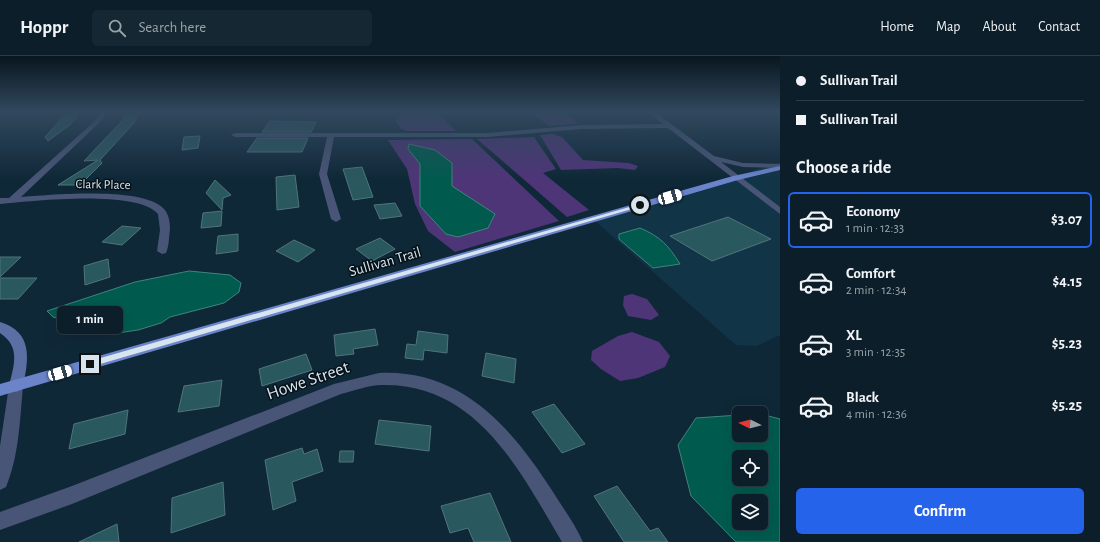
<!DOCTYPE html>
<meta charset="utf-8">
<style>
body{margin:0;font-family:"Alegreya Sans",sans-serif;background:#142732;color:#f1f3f6;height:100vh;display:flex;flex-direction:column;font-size:15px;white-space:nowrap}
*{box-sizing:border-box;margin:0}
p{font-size:13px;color:#9aa2a8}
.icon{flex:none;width:22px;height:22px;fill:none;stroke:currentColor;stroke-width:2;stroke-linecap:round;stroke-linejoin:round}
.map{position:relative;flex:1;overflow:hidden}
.side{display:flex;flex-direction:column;background:#0b1e2a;width:320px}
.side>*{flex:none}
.top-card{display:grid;align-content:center;height:88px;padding:0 16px;background:#0b1e2a}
.needle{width:26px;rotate:276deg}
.buttons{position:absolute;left:732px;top:350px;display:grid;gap:8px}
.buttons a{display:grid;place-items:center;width:36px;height:36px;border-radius:6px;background:#0b1e2a;box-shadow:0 4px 16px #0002,0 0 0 1px #2b3c47;font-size:20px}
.end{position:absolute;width:18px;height:18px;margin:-9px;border:5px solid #d6e5ef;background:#111;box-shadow:0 0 0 2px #111}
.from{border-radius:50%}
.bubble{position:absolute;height:28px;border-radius:6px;background:#0b1e2a;box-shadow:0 4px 16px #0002,0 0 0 1px #2b3c47;font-size:13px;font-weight:600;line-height:28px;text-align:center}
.car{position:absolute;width:12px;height:24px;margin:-12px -6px;border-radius:5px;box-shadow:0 0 3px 1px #0007;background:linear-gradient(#fff 24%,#345 0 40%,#fff 0 76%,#345 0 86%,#fff 0)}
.top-card b{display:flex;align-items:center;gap:14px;height:38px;font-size:15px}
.top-card b+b{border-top:1px solid #2b3c47}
.top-card i{width:10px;height:10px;background:#f1f3f6}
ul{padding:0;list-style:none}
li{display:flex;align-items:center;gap:12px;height:56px;margin:0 8px 6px;padding:0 8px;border:2px solid transparent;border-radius:6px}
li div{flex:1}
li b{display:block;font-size:15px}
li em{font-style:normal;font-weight:600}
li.current{border-color:#2563eb}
li>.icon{width:36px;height:36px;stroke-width:1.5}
h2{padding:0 16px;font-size:18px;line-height:48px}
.action{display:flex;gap:8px;margin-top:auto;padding:8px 16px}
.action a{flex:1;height:46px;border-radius:6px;background:#2563eb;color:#fff;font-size:16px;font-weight:600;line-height:46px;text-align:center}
header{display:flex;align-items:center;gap:24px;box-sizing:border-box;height:56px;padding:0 20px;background:#0b1e2a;border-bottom:1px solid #2b3c47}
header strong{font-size:19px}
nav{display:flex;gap:22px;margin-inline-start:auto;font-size:14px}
.search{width:280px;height:36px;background:#142732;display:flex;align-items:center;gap:10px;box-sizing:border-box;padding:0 14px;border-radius:6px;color:#9aa2a8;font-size:15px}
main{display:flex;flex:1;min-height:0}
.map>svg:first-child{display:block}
.built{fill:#123447}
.green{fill:#4e3578}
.water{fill:#005b4e;stroke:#40847e;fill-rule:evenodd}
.building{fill:#2a585f;stroke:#50757b}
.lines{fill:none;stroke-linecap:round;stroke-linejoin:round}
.minor{fill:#495577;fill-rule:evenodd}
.secondary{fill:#5c6fa5;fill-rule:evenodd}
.primary{fill:#6b83c9;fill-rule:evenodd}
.route{fill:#d6e5ef}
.labels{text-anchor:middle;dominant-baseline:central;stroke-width:3;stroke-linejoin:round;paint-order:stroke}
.far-street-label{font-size:13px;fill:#d6e5ef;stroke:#061017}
.street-label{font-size:15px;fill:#d6e5ef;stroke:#061017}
.near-street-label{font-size:18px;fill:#d6e5ef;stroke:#061017}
</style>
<header>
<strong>Hoppr</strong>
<div class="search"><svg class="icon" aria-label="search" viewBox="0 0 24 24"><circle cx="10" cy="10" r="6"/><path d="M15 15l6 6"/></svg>Search here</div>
<nav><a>Home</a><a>Map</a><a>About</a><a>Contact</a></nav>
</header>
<main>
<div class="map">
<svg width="780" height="486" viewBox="0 0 780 486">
<rect width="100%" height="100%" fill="#0f2838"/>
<g class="built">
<polygon points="662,55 780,55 780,66 705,66 692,59 668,59"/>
<polygon points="780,106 780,279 757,290 736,289 595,165"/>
</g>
<g class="green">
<polygon points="397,55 436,55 456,75 407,75 401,73 395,64 400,62"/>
<polygon points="528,55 565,55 578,68 549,70"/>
<polygon points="552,78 562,81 583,104 629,107 638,110 635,114 618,112 561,114 540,79"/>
<polygon points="534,81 556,113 543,117 589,154 567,161 477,83"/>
<polygon points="472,83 559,165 455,196 428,175 415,148 407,113 388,84"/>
<polygon points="632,238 647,243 659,259 651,264 628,260 623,249 624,240"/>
<polygon points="632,276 659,286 670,300 665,311 638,322 620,325 601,313 591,304 592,295 618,280"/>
</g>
<g class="water">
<polygon points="409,88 435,94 452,107 452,130 495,158 488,172 458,181 446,178 420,150 420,108 408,93"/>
<path d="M640 172C661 181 668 189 680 208L653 212 619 183V178Z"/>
<polygon points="189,215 230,219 241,227 239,236 224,247 170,261 161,267 138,274 111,278 53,261 47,255 135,226"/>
<path d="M761 358 780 363V486H736L691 440 678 389 696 362 739 359V379H761ZM739 401H761V423H739ZM739 445H761V467H739Z"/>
</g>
<g class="building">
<polygon points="68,55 82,55 71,68 48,85 45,81"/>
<polygon points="128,55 140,55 134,67 100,104 102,107 80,129 58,129 98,104 84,105 122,65"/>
<polygon points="270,65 316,66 311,76 262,76"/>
<polygon points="200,80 198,92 182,94 184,81"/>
<polygon points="257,82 308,82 302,96 247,96"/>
<polygon points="362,111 373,141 353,144 343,113"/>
<polygon points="295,119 299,151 277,154 276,121"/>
<polygon points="215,124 231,139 223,142 222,154 206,137"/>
<polygon points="395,147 402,160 380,163 374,149"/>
<polygon points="222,155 221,170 201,172 203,157"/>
<polygon points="728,161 771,183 712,205 670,180"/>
<polygon points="122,170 141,172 122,189 102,186"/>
<polygon points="238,178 238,195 216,198 218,180"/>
<polygon points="380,182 395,193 372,205 356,193"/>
<polygon points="294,184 315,194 298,206 276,195"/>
<polygon points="0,201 21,201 0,221"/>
<polygon points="108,203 110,221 85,229 84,210"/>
<polygon points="0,222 37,222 18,243 0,243"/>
<polygon points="375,273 378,289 353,293 354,298 336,300 334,279"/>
<polygon points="418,275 448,279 447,297 424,294 423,304 405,302 407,288 416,289"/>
<polygon points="486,297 516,303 514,327 482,320"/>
<polygon points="306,298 312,314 262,330 259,313"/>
<polygon points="222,324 219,350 178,356 184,330"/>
<polygon points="554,348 585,388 562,397 532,356"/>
<polygon points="128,354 125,378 69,393 74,368"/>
<polygon points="379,364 431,370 429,395 375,388"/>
<polygon points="302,392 304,398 317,393 323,415 292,426 296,445 273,454 265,404"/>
<polygon points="340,395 354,395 353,406 339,406"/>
<polygon points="223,426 225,459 171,477 172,442"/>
<polygon points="617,430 650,475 658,472 668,486 624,486 594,440"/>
<polygon points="490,437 511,486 474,486 468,472 450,477 441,450"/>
<polygon points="117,468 119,486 79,486"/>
</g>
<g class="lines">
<g class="minor">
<path d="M102 55H108L100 66 21 141C51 139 143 130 164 153 169 159 170 166 170 173 169 180 169 191 166 197L162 198 157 195 160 174 158 158C137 133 32 145 0 148V142H9L96 64Z"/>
<polygon points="647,55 654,55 714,100 743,107 780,108 780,112 743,111 721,106 780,151 780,158 668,72 581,73 488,81 334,81 327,118 341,163 336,166 331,163 319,118 327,81 235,81 231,79 235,77 488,77 581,69 663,68"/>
<path d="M379 317C462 313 512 372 553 436 563 452 575 468 583 486H562C520 415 477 327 382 329 368 329 354 335 341 338L72 448 0 474V456L72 430 334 328Z"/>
<path d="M16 324 21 326 23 330C20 363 19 400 6 431L0 434V390L9 330 11 326Z"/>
</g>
<path class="secondary" d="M0 266C33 276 29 303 23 330L21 334 16 336 11 334 9 330C14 309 21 291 0 277Z"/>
<polygon class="primary" points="780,110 780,114 738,124 0,340 0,328 733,120"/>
</g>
<linearGradient id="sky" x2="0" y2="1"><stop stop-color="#08161f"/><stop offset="0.45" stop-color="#31485e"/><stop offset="1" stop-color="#31485e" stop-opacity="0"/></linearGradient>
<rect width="780" height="123" fill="url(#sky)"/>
<polygon class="route" points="640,148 642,150 90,311 87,308 90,305"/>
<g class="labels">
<g class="far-street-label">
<text transform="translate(103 129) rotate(1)">Clark Place</text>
</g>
<g class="street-label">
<text transform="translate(385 206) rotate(-16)">Sullivan Trail</text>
</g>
<g class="near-street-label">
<text transform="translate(308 325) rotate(-19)">Howe Street</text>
</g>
</g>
</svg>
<div class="buttons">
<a><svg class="needle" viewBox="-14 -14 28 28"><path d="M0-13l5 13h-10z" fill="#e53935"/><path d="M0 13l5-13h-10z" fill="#9aa2a8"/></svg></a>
<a><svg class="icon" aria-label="locate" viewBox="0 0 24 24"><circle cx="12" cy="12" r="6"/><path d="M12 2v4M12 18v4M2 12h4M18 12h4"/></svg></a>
<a><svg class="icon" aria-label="layers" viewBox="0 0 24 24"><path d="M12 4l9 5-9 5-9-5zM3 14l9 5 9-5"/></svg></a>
</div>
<i class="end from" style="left:640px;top:149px"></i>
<i class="end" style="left:90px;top:308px"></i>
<div class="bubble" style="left:57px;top:250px;width:66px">1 min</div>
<i class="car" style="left:670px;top:141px;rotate:74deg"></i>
<i class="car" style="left:60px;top:317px;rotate:74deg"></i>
</div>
<section class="side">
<div class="top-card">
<b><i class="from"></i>Sullivan Trail</b>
<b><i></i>Sullivan Trail</b>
</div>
<h2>Choose a ride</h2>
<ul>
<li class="current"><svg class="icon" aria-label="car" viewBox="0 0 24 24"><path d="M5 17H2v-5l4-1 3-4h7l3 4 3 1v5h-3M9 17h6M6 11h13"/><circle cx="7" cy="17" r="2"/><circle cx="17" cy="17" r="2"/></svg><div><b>Economy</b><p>1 min · 12:33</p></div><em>$3.07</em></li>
<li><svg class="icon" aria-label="car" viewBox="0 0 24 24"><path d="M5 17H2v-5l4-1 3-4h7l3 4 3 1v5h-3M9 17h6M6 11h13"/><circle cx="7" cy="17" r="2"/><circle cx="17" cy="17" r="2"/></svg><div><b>Comfort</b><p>2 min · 12:34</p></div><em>$4.15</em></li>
<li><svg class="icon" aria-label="car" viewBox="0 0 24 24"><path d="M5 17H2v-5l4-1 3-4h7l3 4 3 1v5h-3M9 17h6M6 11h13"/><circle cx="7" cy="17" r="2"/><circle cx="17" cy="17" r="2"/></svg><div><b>XL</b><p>3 min · 12:35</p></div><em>$5.23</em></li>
<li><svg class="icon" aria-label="car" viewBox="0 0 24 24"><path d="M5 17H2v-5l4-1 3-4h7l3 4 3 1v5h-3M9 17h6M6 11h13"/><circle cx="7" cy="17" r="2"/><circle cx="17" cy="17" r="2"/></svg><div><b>Black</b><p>4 min · 12:36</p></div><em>$5.25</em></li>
</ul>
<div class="action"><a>Confirm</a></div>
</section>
</main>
